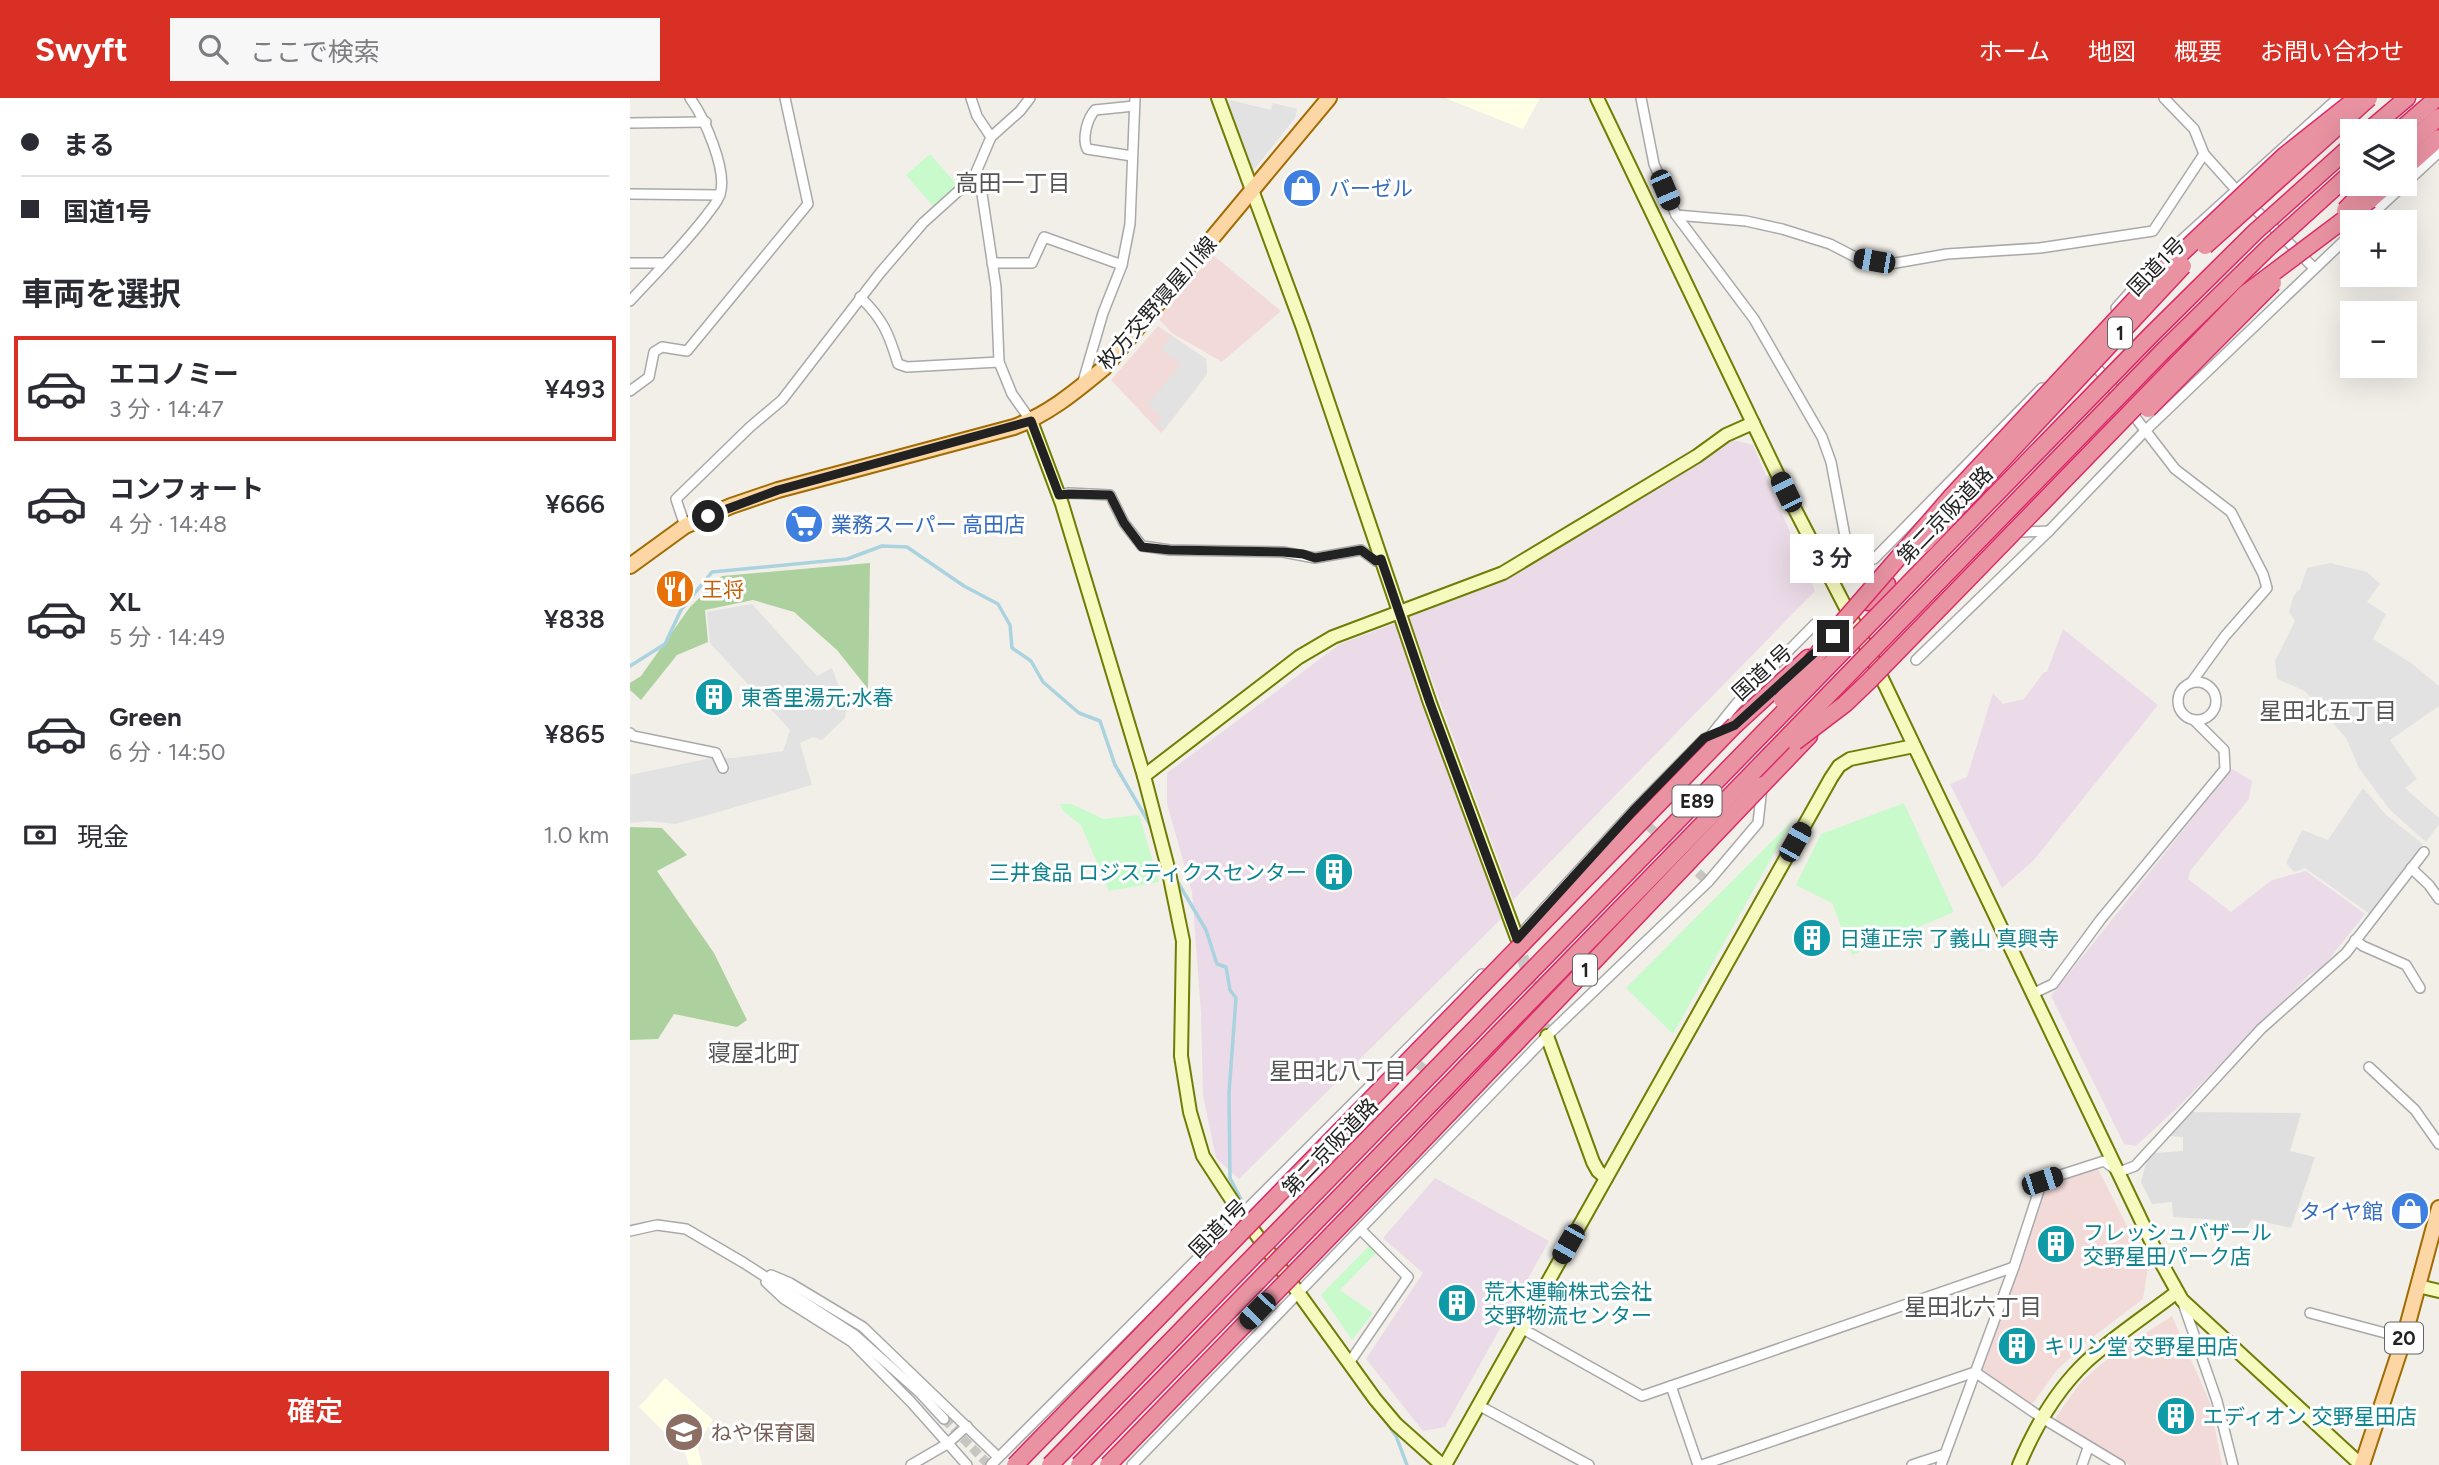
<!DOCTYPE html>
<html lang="ja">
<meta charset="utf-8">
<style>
body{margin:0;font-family:Figtree,"Noto Sans JP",sans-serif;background:#f7f7f7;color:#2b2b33;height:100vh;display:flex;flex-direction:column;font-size:26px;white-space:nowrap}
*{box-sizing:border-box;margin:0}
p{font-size:23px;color:#7c7c81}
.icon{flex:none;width:38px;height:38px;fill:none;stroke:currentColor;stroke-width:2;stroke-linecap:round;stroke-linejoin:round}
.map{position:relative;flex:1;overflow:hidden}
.drawer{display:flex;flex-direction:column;background:#fff;width:630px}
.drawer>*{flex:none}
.hud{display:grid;align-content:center;height:154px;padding:0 21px;background:#fff}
.controls{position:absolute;left:1710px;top:21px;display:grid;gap:14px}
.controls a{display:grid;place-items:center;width:77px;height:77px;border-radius:0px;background:#fff;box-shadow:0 7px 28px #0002;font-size:35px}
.end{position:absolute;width:32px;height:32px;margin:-16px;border:9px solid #222;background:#fff;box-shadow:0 0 0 4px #fff}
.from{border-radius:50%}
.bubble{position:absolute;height:49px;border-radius:0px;background:#fff;box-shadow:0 7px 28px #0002;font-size:23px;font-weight:600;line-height:49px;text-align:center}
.car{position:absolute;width:21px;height:42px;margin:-21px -10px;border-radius:9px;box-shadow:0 0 5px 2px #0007;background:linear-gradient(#222 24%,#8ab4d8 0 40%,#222 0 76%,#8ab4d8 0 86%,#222 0)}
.hud b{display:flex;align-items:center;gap:24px;height:66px;font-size:26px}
.hud b+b{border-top:2px solid #e1e1e2}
.hud i{width:18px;height:18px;background:#2b2b33}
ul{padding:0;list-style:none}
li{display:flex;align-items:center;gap:21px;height:105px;margin:0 14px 10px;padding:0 7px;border:4px solid transparent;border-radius:0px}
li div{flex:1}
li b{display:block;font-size:26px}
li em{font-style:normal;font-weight:600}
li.selected{border-color:#d93025}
li>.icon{width:63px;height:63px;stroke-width:1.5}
h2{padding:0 21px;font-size:32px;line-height:84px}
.pay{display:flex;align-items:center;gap:18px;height:77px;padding:0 21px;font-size:26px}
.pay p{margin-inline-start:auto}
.cta{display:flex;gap:14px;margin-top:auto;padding:14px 21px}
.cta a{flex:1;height:80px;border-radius:0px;background:#d93025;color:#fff;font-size:28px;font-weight:600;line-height:80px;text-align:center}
header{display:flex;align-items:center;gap:42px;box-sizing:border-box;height:98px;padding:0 35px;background:#d93025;color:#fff}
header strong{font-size:33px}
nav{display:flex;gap:38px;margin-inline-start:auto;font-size:24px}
.search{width:490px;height:63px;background:#f7f7f7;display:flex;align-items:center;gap:18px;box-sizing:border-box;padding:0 24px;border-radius:0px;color:#7c7c81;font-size:26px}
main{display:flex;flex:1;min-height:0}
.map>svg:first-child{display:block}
.residential{fill:#e0dfdf}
.commercial{fill:#f2dad9}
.industrial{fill:#ebdbe8}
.education{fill:#ffffe5}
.forest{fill:#add19e}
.park{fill:#c8facc}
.parking{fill:#e2e2e2}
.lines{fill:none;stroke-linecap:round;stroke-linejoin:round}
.stream{stroke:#aad3df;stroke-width:3.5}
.street-tunnel{stroke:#c8c6c1;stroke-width:9;stroke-dasharray:9 4.5;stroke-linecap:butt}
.secondary-tunnel{stroke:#c8c6c1;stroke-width:12;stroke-dasharray:12 6;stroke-linecap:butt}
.street-casing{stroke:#a9a9a9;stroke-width:12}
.secondary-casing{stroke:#707d05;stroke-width:16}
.primary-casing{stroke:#a06b00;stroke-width:18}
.highway-casing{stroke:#dc2a67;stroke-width:19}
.street{stroke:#fff;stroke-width:9}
.secondary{stroke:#f7fabf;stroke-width:12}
.primary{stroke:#fcd6a4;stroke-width:14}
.highway{stroke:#e892a2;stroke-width:16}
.highway-bridge-casing{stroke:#dc2a67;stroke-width:19;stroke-linecap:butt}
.highway-bridge{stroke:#e892a2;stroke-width:16}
.route{stroke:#222;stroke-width:9}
.labels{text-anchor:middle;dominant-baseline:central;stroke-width:6;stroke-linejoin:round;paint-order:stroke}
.shield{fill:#fff;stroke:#646464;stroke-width:2}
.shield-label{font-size:19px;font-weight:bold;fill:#222}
.shop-label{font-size:21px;fill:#366cbe;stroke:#fff;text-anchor:start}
.street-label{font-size:21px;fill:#222;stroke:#fff}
.food-label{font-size:21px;fill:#c56008;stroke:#fff;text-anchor:start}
.culture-label{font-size:21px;fill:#0d838f;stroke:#fff;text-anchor:start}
.education-label{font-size:21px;fill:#785e54;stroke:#fff;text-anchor:start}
.neighbourhood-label{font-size:23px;fill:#555;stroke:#fff}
</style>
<header>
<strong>Swyft</strong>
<div class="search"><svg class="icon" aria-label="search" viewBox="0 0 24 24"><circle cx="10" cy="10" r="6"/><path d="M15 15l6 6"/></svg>ここで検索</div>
<nav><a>ホーム</a><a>地図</a><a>概要</a><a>お問い合わせ</a></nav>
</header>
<main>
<section class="drawer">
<div class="hud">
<b><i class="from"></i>まる</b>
<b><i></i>国道1号</b>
</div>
<h2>車両を選択</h2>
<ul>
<li class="selected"><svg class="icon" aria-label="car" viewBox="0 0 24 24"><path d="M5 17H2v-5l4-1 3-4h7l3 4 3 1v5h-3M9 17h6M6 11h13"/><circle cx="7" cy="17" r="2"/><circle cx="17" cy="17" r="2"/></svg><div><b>エコノミー</b><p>3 分 · 14:47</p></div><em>¥493</em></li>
<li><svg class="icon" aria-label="car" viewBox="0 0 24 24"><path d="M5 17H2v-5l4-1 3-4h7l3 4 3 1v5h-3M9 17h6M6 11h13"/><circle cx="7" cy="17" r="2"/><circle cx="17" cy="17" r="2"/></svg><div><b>コンフォート</b><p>4 分 · 14:48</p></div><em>¥666</em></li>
<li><svg class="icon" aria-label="car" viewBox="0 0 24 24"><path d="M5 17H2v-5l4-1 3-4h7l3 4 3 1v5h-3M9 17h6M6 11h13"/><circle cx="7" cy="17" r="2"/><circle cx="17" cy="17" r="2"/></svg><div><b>XL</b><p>5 分 · 14:49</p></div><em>¥838</em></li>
<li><svg class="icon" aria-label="car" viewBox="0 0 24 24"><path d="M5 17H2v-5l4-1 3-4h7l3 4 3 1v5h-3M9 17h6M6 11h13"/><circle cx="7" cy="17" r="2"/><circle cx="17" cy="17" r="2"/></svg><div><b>Green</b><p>6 分 · 14:50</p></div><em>¥865</em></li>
</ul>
<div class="pay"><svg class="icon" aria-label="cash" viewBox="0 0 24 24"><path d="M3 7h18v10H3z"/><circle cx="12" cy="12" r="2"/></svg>現金<p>1.0 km</p></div>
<div class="cta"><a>確定</a></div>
</section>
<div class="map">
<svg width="1809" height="1367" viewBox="0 0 1809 1367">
<rect width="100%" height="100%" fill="#f2efe9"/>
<polygon class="residential" points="1562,1014 1671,1015 1660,1053 1685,1059 1661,1130 1622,1121 1611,1138 1590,1122 1543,1119 1542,1104 1522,1106 1511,1084 1517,1061 1525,1055 1553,1053 1553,1039 1540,1038"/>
<g class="commercial">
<polygon points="583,157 651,213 592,264 542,235 527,219"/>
<polygon points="528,228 576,261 577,276 531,335 481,282"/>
<polygon points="1467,1069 1518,1169 1513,1201 1459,1242 1427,1272 1404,1304 1397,1306 1355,1277 1350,1269 1414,1085"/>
<polygon points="1542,1218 1580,1305 1592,1367 1499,1367 1429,1328 1426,1319 1451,1284 1483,1256"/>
</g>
<g class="industrial">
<polygon points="1103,342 1123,347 1185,493 883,802 779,519 872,484"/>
<polygon points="766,525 871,821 609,1081 586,1060 573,997 571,915 562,794 537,706 537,675 710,546"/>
<polygon points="1433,531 1528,607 1403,763 1372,790 1320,686 1337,679 1363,595 1373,606 1394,601 1414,574 1417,574"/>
<polygon points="1602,671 1622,683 1619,701 1560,773 1558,781 1601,814 1642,782 1676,773 1735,816 1692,870 1679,877 1547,1010 1506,1048 1494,1046 1421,898"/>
<polygon points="805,1080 919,1143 815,1329 793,1333 736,1261 793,1175 753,1140"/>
</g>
<g class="education">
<polygon points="815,0 910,0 893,31"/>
<polygon points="35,1280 83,1322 67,1347 72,1367 59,1367 55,1355 9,1309"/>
</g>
<g class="forest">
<polygon points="240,465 238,591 207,552 164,514 123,502 75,512 78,544 47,557 11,602 0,592 0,585 11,578 60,509 92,478"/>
<polygon points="0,729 32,730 57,757 27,773 84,855 117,922 107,929 44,916 28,941 0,942"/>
</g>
<g class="park">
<polygon points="300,56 327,87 303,108 276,77"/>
<polygon points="1274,705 1324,814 1222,857 1202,805 1166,787 1191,736"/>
<polygon points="430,706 442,706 473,721 509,717 529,784 479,793 451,727 433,713"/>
<polygon points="1162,723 1043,936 996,890"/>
<polygon points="740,1147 746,1155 710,1192 743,1215 722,1242 691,1197"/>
</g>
<g class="parking">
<polygon points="600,2 641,12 643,5 667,11 665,20 622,74 598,10"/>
<polygon points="541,238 576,261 577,276 534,332 526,325 532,319 518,306 551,266 531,251"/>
<polygon points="1700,465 1737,474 1750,486 1737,504 1756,516 1743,541 1781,565 1809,588 1809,608 1760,642 1787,681 1775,690 1809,720 1809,726 1796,744 1760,712 1729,670 1716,640 1675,593 1647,581 1645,563 1665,523 1659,514 1664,497 1670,491 1677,470"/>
<polygon points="122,506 187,578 202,570 217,610 215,620 192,642 183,639 170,645 182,687 46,726 18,723 0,725 0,677 81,660 103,660 153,653 160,632 80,545 77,514"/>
<polygon points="1733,690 1756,717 1793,746 1740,816 1675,770 1664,774 1656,765 1672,732 1698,742"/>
</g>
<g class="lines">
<g class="stream">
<polyline points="0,568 35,546 51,512 82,474 217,461 252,448 277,449 334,488 368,506 380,527 382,550 401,563 413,584 449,615 470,623 485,667 522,730"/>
<polyline points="546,781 576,832 587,866 596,869 600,892 606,900 599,995 600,1080 616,1111"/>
<polyline points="753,1319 766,1338 777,1367"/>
</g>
<g class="street-tunnel">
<polyline points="1009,719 1078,784"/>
<polyline points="779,957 842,1017"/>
<polyline points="314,1321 359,1367"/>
</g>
<polyline class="secondary-tunnel" points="887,841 917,938"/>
<g class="street-casing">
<g id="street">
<polyline points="341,0 347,18 361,39"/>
<polyline points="1011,0 1024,66 1046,117 1124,221 1192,339 1201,364 1215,438 1231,461 1244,461 1412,290"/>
<polyline points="1534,0 1564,31 1574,56 1608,94"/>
<polyline points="0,25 76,24"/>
<path d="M502 58 457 51C452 40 457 21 465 12L504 8"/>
<polyline points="344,79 352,96 366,189 369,264 382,296 401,323"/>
<polyline points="0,96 90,97"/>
<polyline points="1618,104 1684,170"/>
<polyline points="1046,117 1116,123 1152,131 1200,146 1229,161 1260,166 1317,156 1410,150 1523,133 1574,56"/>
<polyline points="1734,124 1809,54"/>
<polyline points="0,165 34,165"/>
<polyline points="362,165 402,165 414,139 492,167"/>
<path d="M230 199C253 221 259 236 268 266L277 269 369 264"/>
<path d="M0 203C26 175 53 148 76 118 81 111 88 104 90 96 98 73 74 19 60 0"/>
<polyline points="1486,210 1525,166 1708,0"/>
<polyline points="1461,262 1545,371 1601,414 1633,476 1637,490 1595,538 1561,585"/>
<polyline points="452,287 473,215 492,167 500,126 505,0"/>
<polyline points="0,293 19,279 24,254 32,249 57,253 178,106 155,0"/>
<polyline points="429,397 439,395 480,397 494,425 512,448 540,452 653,454 685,460 731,452 746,463 751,461"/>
<polyline points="55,428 46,401 120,329 152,302 250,175 293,125 344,79 361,39 390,13 400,0"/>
<polyline points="1393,434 1419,433"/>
<polyline points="1191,464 1215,467 1231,461"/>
<polyline points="1286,562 1419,433 1515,333 1722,135"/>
<circle cx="1567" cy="603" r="19"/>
<polyline points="0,635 3,638 86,655 93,670"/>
<polyline points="1081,637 1106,606 1185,526"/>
<polyline points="1781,770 1799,787 1809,801"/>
<polyline points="889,838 1003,713 1074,641 1098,630"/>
<polyline points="1725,842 1733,848 1776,867 1790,890"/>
<polyline points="1402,896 1423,886 1471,821 1595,671 1594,652 1564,622"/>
<polyline points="1739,969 1785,1012 1809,1046"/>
<polyline points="0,1133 27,1127 56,1131 114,1165 225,1237 290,1295 314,1321"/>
<polyline points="141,1177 160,1185 233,1229 368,1359"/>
<polyline points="136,1184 154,1201 222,1244 281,1304 337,1367"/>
<polyline points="1553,1205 1587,1303 1603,1367"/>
<polyline points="1680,1215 1774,1240"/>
<polyline points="891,1230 1012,1298 1384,1169"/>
<polyline points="719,1265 778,1179 731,1132"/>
<polyline points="1041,1288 1068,1367"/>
<polyline points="848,1307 959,1367"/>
<polyline points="281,1367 317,1346 337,1328"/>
<polyline points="361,1367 852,876"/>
<polyline points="502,1367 917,938 1078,784 1128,725 1132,689"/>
<polyline points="1072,1367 1345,1274 1412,1320 1490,1367"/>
<polyline points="1282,1367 1315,1356"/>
<polyline points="1311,1367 1384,1169 1412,1083 1474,1063 1489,1074 1505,1068 1631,931 1716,855 1794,754"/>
<polyline points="1452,1367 1458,1350"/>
</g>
</g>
<g class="secondary-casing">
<g id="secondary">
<polyline points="588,0 673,230 800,605 887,840"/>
<polyline points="967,0 1156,394 1246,568 1532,1166 1552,1202 1731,1367"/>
<polyline points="401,323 432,406 514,678"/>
<polyline points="917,938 963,1064 968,1073 976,1080"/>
<polyline points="1788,1188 1809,1193"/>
<polyline points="812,1367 766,1326 745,1301 605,1107 573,1058 560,1014 551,958 553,843 538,770 514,678 669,559 703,539 873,475 1067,358 1096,337 1123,325"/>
<polyline points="815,1367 1201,680 1209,668 1220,661 1284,648"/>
<path d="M1389 1367C1405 1329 1426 1292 1457 1263 1485 1238 1517 1217 1547 1194"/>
</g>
</g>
<g class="primary-casing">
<g id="primary">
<path d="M0 468 55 428 101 408 148 392 384 329C419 316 446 293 474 270L699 0"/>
<polyline points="1732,1367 1774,1240 1809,1110"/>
</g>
</g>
<g class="highway-casing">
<g id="highway">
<polyline points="1738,33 1777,0"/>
<polyline points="1769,33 1807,0"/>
<polyline points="1774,50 1809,19"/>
<polyline points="1774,71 1809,40"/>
<polyline points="1740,102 1758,86"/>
<polyline points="1238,504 1257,486"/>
<polyline points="1105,627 1178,560"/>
<polyline points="1132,687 1179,638"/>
</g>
</g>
<use href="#street" class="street"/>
<use href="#secondary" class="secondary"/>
<use href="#primary" class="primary"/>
<use href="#highway" class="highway"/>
<g class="highway-bridge-casing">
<g id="highway-bridge">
<polyline points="1715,112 1740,86"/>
<polyline points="1575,148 1739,0"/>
<polyline points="1518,311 1643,185"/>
<polyline points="1294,446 1553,168"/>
<polyline points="1152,602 1210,527 1321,399 1522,183 1654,58 1727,0"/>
<polyline points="1165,644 1215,606 1239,583 1615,196 1740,102"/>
<polyline points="385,1367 1105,627"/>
<polyline points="420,1367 1521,237 1625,134 1722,47"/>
<polyline points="449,1367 1535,251 1638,150 1722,74"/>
<polyline points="478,1367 779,1057 1132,687"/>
</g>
</g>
<use href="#highway-bridge" class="highway-bridge"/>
</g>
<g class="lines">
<polyline class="route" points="78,418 148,392 401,323 429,397 439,396 480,397 494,425 512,449 540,452 653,454 673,456 685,460 731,452 746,463 751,461 800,605 887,841 1003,713 1074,640 1105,627 1203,538"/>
</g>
<defs>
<g id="shop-disc" transform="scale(2.0125)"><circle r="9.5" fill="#3f7fe0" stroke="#fff"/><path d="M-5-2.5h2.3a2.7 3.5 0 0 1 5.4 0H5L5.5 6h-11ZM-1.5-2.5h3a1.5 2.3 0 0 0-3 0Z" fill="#fff"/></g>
<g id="supermarket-disc" transform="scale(2.0125)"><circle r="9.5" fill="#3f7fe0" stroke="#fff"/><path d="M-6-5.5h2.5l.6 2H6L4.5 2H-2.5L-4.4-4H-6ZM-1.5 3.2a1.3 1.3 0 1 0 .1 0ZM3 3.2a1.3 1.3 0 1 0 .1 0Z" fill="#fff"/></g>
<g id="restaurant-disc" transform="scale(2.0125)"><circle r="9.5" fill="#e8710a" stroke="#fff"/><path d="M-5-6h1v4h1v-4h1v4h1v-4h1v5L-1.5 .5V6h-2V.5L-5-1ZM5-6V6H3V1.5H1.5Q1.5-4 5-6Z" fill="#fff"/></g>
<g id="building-disc" transform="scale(2.0125)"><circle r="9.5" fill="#0f9aa8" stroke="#fff"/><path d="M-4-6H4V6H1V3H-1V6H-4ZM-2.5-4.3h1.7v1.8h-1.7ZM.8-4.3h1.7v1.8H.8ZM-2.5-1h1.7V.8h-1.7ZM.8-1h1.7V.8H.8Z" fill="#fff"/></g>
<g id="school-disc" transform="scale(2.0125)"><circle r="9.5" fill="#8d6e63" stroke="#fff"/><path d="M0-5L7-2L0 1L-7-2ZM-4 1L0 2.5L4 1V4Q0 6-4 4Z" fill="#fff"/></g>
</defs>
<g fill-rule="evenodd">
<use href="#shop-disc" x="672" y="90"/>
<use href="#supermarket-disc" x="174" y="426"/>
<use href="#restaurant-disc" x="45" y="491"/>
<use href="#building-disc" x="84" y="599"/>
<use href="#building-disc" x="704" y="774"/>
<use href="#building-disc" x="1182" y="840"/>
<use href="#shop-disc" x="1780" y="1113"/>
<use href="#building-disc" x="1426" y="1146"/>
<use href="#building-disc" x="827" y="1205"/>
<use href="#building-disc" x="1387" y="1248"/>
<use href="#building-disc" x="1546" y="1318"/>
<use href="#school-disc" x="54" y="1334"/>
</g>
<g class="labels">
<g class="shield">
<rect x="1478" y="219.5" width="24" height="31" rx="5"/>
<rect x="1042.5" y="687.5" width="49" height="31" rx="5"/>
<rect x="943" y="856.5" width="24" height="31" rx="5"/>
<rect x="1755" y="1224.5" width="38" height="31" rx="5"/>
</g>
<g class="shield-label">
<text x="1490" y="235">1</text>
<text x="1067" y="703">E89</text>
<text x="955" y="872">1</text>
<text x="1774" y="1240">20</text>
</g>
<g class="shop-label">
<text x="699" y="90">バーゼル</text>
<text x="201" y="426">業務スーパー 高田店</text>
<text x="1753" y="1113" text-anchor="end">タイヤ館</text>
</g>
<g class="street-label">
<text transform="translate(1526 168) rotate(-46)">国道1号</text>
<text transform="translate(527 205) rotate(-49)">枚方交野寝屋川線</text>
<text transform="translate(1315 417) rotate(-46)">第二京阪道路</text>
<text transform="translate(1132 574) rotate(-42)">国道1号</text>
<text transform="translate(700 1049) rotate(-46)">第二京阪道路</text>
<text transform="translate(588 1130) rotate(-45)">国道1号</text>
</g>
<g class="food-label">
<text x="72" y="491">王将</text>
</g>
<g class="culture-label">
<text x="111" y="599">東香里湯元;水春</text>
<text x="677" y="774" text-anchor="end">三井食品 ロジスティクスセンター</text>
<text x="1209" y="840">日蓮正宗 了義山 真興寺</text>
<text x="1453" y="1134">フレッシュバザール<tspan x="1453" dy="24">交野星田パーク店</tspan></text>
<text x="854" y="1193">荒木運輸株式会社<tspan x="854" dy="24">交野物流センター</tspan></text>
<text x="1414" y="1248">キリン堂 交野星田店</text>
<text x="1573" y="1318">エディオン 交野星田店</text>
</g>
<g class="education-label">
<text x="81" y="1334">ねや保育園</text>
</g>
<g class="neighbourhood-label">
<text x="383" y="85">高田一丁目</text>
<text x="1698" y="613">星田北五丁目</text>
<text x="124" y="955">寝屋北町</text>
<text x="708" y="973">星田北八丁目</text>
<text x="1343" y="1209">星田北六丁目</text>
</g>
</g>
</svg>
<div class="controls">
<a><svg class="icon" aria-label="layers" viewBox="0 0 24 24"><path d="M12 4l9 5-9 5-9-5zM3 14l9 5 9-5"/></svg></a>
<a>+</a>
<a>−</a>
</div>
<i class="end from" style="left:78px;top:418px"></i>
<i class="end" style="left:1203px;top:538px"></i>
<div class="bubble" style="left:1160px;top:436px;width:84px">3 分</div>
<i class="car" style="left:1035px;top:92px;rotate:157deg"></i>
<i class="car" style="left:1244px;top:163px;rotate:280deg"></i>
<i class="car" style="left:1156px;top:394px;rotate:334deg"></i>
<i class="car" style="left:1165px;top:744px;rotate:29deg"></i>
<i class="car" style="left:1412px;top:1083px;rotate:72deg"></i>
<i class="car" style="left:938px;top:1146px;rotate:210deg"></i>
<i class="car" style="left:627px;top:1213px;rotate:224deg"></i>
</div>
</main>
